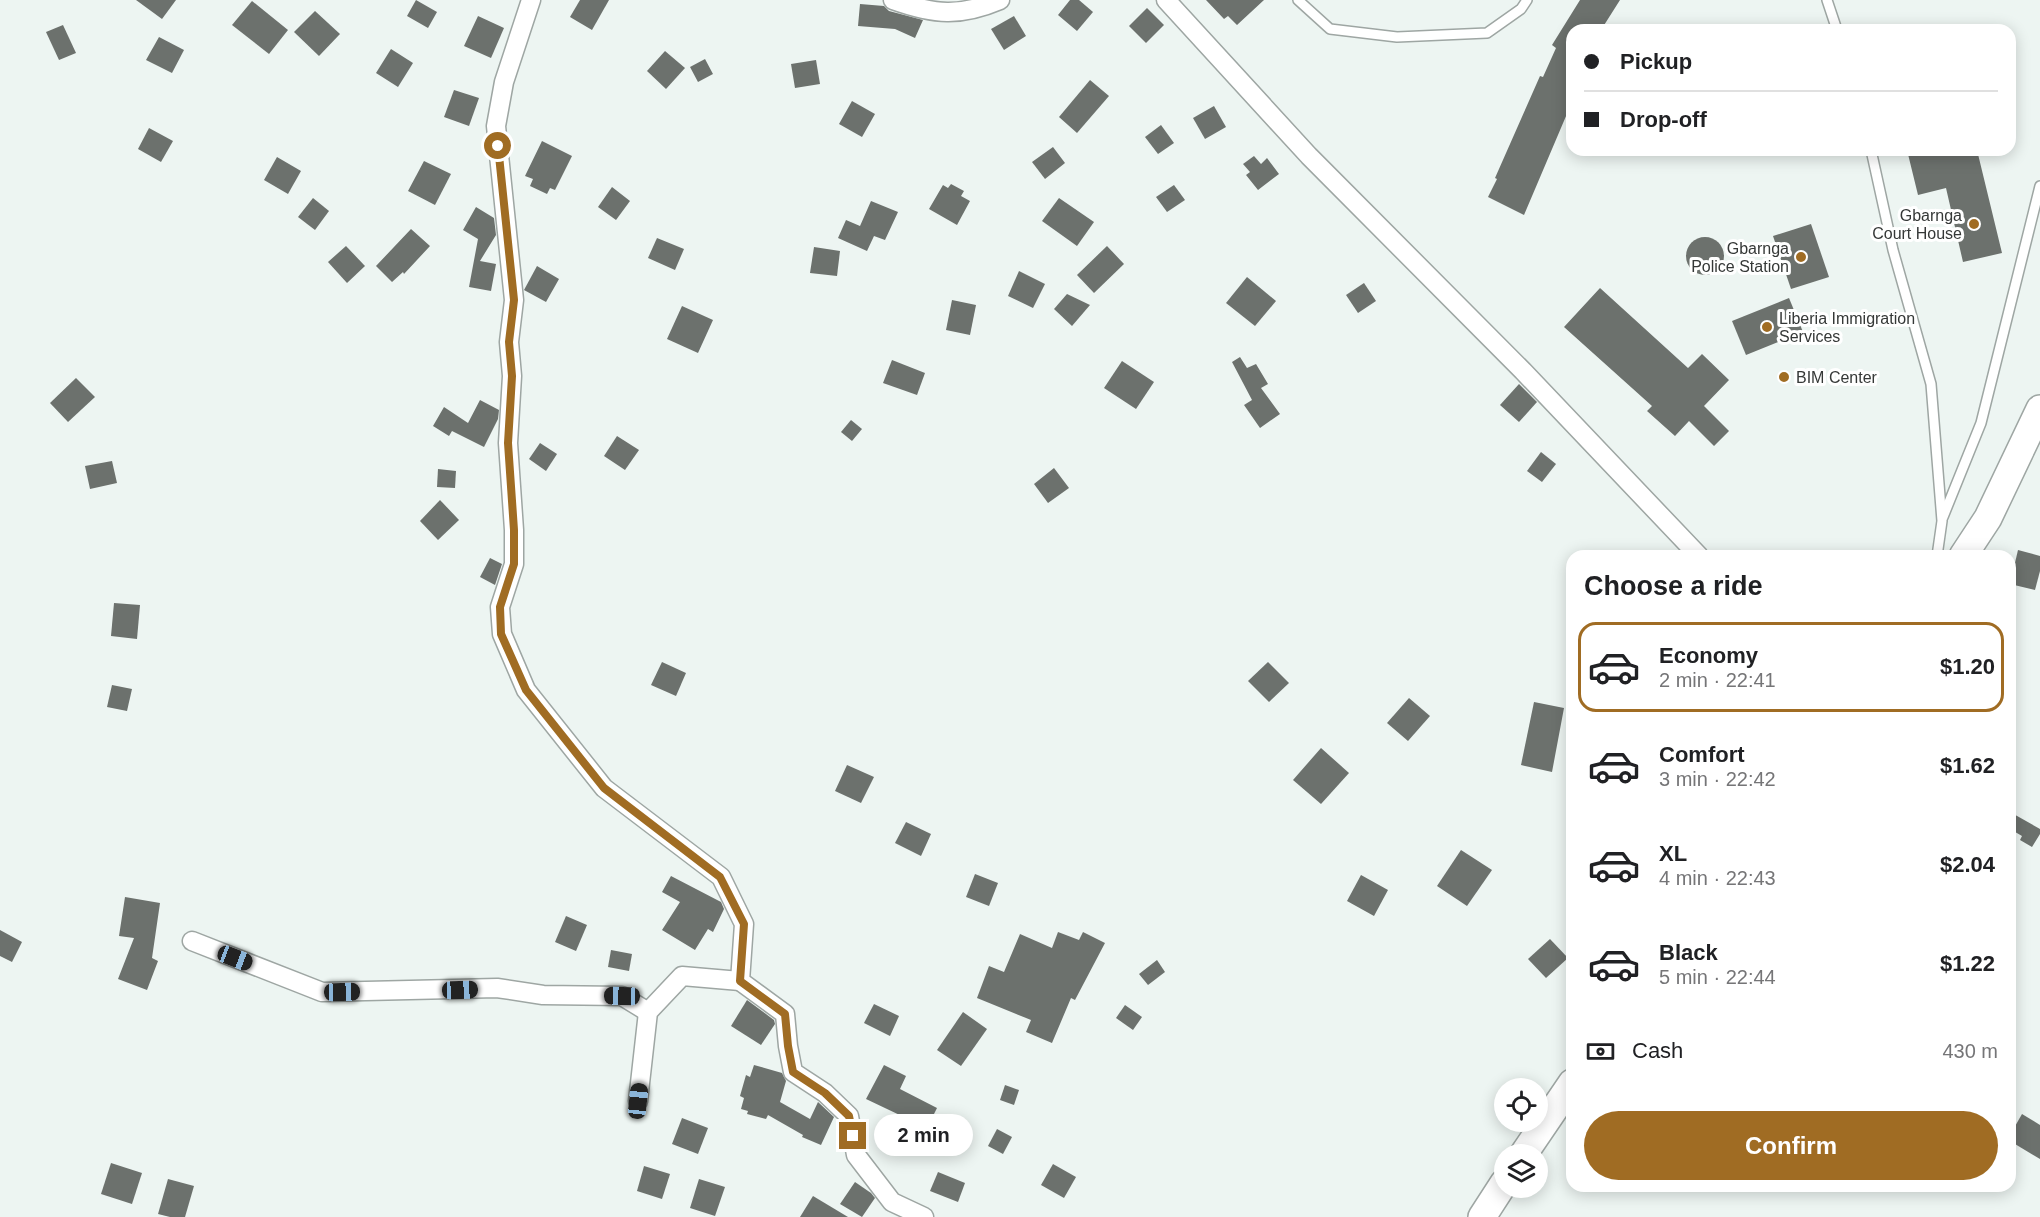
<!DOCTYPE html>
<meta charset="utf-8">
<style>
body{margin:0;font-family:Helvetica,sans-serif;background:#f2f2f2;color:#202124;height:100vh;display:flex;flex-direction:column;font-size:22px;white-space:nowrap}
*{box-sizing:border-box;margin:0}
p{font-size:20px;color:#757577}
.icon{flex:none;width:33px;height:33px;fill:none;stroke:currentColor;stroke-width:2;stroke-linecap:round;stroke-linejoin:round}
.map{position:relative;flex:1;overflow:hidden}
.panel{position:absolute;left:1566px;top:550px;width:450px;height:642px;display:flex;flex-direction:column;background:#fff;border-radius:18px;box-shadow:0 3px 15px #0003}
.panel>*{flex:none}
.guide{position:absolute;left:1566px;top:24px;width:450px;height:132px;border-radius:18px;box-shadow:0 3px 15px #0003;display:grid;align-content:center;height:132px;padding:0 18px;background:#fff}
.fabs{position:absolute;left:1494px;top:1078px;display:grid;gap:12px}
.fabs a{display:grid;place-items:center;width:54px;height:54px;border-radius:50%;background:#fff;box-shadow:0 3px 15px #0003;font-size:30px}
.end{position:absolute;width:27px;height:27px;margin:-14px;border:8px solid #a06c23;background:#fff;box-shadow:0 0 0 3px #fff}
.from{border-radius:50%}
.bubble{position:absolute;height:42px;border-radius:21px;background:#fff;box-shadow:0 3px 15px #0003;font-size:20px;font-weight:600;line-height:42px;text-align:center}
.car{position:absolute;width:18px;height:36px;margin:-18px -9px;border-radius:8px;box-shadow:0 0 4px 2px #0007;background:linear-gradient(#222 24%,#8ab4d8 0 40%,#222 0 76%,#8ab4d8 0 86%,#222 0)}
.guide b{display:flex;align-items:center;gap:21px;height:57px;font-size:22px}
.guide b+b{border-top:2px solid #e0e0e0}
.guide i{width:15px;height:15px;background:#202124}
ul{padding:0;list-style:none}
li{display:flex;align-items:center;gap:18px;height:90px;margin:0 12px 9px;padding:0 6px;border:3px solid transparent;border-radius:18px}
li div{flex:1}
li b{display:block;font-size:22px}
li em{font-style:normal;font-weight:600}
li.active{border-color:#a06c23}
li>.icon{width:54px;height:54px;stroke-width:1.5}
h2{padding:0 18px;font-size:27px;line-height:72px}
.pay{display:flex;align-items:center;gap:15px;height:66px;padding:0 18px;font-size:22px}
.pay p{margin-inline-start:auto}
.cta{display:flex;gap:12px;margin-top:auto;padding:12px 18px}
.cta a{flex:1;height:69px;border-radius:36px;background:#a06c23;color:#fff;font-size:24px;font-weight:600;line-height:69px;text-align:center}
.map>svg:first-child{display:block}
.building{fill:#6c716d}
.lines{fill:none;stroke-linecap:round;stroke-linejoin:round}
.service-casing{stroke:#9ea6a3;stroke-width:12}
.minor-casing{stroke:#9ea6a3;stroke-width:21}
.primary-casing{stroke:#9ea6a3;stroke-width:30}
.service{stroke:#fff;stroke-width:9}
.minor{stroke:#fff;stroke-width:18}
.primary{stroke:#fff;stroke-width:27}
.route{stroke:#a06c23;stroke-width:8}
.poi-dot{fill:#a06c23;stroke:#fff;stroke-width:2}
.labels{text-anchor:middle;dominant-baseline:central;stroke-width:6;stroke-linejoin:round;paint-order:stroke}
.poi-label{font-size:16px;fill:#353837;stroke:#fff;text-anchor:end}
</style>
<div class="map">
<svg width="2040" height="1217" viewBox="0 0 2040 1217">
<rect width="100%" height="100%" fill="#edf5f2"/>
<g class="building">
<polygon points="136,0 176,0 162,19"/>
<polygon points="416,0 437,12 428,28 407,16"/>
<polygon points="580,0 609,0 592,30 570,17"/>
<polygon points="1070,0 1079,0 1093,12 1077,31 1058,15"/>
<polygon points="1206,0 1264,0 1237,25 1228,16 1224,19"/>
<polygon points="1580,0 1620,0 1601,30 1572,30 1572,102 1524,215 1488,197 1497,179 1495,178 1540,76 1543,77 1556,48 1552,45"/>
<polygon points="252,1 288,30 269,54 232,25"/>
<polygon points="860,4 884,6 889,11 923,20 915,38 895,29 858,26"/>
<polygon points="1147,8 1164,25 1146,43 1129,26"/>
<polygon points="315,11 340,34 319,56 294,32"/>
<polygon points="478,16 504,28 491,58 464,46"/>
<polygon points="1014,16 1026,36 1004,50 991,29"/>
<polygon points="63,25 76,53 59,60 46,32"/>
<polygon points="159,37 184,50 172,73 146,60"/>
<polygon points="391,49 413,63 398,87 376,73"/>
<polygon points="665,51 685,68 666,89 647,71"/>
<polygon points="705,59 713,74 698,82 690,67"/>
<polygon points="816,60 820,84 795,88 791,64"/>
<polygon points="1090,80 1109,96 1077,133 1059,117"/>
<polygon points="454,90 479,98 469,126 444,117"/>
<polygon points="852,101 875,114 862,137 839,124"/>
<polygon points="1214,106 1226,127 1205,139 1193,118"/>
<polygon points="1161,125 1174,143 1158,154 1145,137"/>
<polygon points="149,128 173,141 161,162 138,149"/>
<polygon points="542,141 572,156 555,190 550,188 547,194 530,186 533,179 525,176"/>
<polygon points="1053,147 1065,163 1045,179 1032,162"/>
<polygon points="1907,150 1977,150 2002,253 1963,262 1946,188 1918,195"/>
<polygon points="1254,156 1261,164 1267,158 1279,174 1258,190 1246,175 1250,172 1243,164"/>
<polygon points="277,157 301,171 288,194 264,180"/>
<polygon points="424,161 451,174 435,205 408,191"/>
<polygon points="951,184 964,191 961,196 970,201 957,225 929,209 943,185 948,188"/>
<polygon points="1174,185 1185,200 1167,212 1156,197"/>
<polygon points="612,187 630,201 616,220 598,207"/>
<polygon points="313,198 329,211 315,230 298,217"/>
<polygon points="1059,198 1094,222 1077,246 1042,221"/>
<polygon points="871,201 898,212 885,240 874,236 867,251 838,238 846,220 860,226"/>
<polygon points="476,207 494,218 496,235 480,261 496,264 491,291 469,287 478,239 463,230"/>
<polygon points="1811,224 1829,277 1791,289 1773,236"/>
<polygon points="411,229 430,246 404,274 403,272 392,282 376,266"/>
<circle cx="1705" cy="256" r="19"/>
<polygon points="657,238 684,249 675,270 648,258"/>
<polygon points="346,246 365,266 347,283 328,262"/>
<polygon points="1107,246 1124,264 1094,293 1077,275"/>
<polygon points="814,247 840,251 837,276 810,273"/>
<polygon points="537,266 559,279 546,302 524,290"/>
<polygon points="1019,271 1045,284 1033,308 1008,296"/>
<polygon points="1247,277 1276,301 1255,326 1226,303"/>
<polygon points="1364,283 1376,301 1358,313 1346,295"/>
<polygon points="1600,288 1688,368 1702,354 1729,380 1704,406 1729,431 1714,446 1689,421 1675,436 1647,411 1652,406 1564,327"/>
<polygon points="1067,294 1090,305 1072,326 1054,309"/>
<polygon points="1789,298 1803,332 1746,355 1732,321"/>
<polygon points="952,300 976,305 970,335 946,330"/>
<polygon points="682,306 713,320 698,353 667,339"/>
<polygon points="1240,357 1247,368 1256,364 1268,384 1261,388 1280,414 1260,428 1244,405 1252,400 1232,362"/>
<polygon points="892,360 925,373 917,395 883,383"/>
<polygon points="1122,361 1154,382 1136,409 1104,388"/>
<polygon points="76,378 95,397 68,422 50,403"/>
<polygon points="1519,384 1537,402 1519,422 1500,405"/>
<polygon points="480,400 499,410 498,419 484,447 452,431 449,436 433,426 444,407 468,423"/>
<polygon points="851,420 862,429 852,441 841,432"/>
<polygon points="617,436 639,450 625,470 604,456"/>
<polygon points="540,443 557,454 546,471 529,459"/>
<polygon points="1541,452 1556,464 1542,482 1527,471"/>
<polygon points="112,461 117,483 90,489 85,466"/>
<polygon points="1054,468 1069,488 1048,503 1034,484"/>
<polygon points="438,469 456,471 455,488 437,487"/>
<polygon points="440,500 459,520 438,540 420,521"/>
<polygon points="2018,550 2040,556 2040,571 2035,590 2010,584"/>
<polygon points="490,558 502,564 495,585 480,577"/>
<polygon points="114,603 140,605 137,639 111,636"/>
<polygon points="662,662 686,673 676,696 651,685"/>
<polygon points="1268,662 1289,683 1269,702 1248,681"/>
<polygon points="112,685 132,689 127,711 107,707"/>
<polygon points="1409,698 1430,716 1408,741 1387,723"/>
<polygon points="1534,702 1564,708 1552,772 1521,765"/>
<polygon points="1321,748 1349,773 1321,804 1293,780"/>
<polygon points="847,765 874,777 861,803 835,791"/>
<polygon points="2010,812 2040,829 2040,834 2032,847 2020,840 2022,836 2010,829"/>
<polygon points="906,822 931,834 921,856 895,843"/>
<polygon points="1461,850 1492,870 1467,906 1437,886"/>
<polygon points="975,874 998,883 989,906 966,897"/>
<polygon points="1361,875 1388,890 1374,916 1347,901"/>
<polygon points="671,876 721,902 724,909 713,932 708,929 695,950 662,930 680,902 662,892"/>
<polygon points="125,897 160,903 152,958 158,961 147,990 118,979 134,938 119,936"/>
<polygon points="566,916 587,925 576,951 555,942"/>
<polygon points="0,930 22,942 12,962 0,956"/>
<polygon points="1058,932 1079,940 1083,932 1105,943 1075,1000 1071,998 1052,1043 1026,1032 1031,1020 977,998 989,966 1004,972 1020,934 1052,948"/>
<polygon points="1550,939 1568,958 1546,978 1528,959"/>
<polygon points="611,950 632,954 629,971 608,967"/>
<polygon points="1157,960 1165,972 1148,985 1139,974"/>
<polygon points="747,1000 774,1020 775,1024 761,1045 731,1026"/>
<polygon points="874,1004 899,1016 890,1036 864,1023"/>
<polygon points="1125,1005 1142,1017 1133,1030 1116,1018"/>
<polygon points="963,1012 987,1029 961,1066 937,1050"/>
<polygon points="754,1065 782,1073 786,1081 780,1102 810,1119 818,1102 834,1117 821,1145 802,1137 803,1135 768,1115 766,1119 747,1114 748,1111 741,1109 744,1098 740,1096 746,1075 750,1077"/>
<polygon points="884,1065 906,1076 900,1089 937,1108 927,1128 866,1099"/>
<polygon points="1005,1085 1019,1090 1014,1105 1000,1100"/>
<polygon points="2022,1114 2040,1125 2040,1159 2010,1141 2010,1135"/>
<polygon points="682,1118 708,1128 698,1154 672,1144"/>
<polygon points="997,1129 1012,1137 1003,1154 988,1146"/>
<polygon points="111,1163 142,1173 132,1204 101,1194"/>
<polygon points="1053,1164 1076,1177 1064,1198 1041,1185"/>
<polygon points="644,1166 670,1174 662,1199 637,1191"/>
<polygon points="938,1172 965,1183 958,1202 930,1191"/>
<polygon points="168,1179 194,1186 185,1217 170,1217 158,1214"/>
<polygon points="699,1179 725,1187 715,1216 690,1208"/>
<polygon points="855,1182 871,1193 875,1198 862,1217 840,1204"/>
<polygon points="813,1196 848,1217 800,1217"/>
</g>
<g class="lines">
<g class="service-casing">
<g id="service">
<polyline points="1298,0 1330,29 1397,37 1487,33 1521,9 1527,0"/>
<polyline points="1827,0 1837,30"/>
<polyline points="1871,150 1893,250 1931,384 1942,521 1937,556"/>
<polyline points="1943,517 1981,423 2040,186"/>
</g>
</g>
<g class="minor-casing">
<g id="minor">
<polyline points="531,0 504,82 496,126 514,300 509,342 512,376 508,443 514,530 514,564 500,607 502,634 526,690 604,788 721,877 744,924 740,981 785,1014 788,1046 793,1072 825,1093 849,1116 856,1155 892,1202 924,1217"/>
<path d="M893 0C935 15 960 17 1000 0"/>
<polyline points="1166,0 1309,156 1523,371 1699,556"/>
<polyline points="192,941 322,992 497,988 543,995 622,996 648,1012"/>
<polyline points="638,1101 648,1012 682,976 740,981"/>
</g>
</g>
<g class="primary-casing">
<g id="primary">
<polyline points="1963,556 1988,518 2040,409"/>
<polyline points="1523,1155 1572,1083"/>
<polyline points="1482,1217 1504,1183"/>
</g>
</g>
<use href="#service" class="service"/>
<use href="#minor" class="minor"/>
<use href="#primary" class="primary"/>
</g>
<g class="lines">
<polyline class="route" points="498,146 514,300 509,342 512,376 508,443 514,530 514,564 500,607 501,634 526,690 604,788 720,877 744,924 740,981 785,1014 788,1046 793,1072 825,1093 849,1116 853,1136"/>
</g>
<g class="poi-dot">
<circle cx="1974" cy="224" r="6"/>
<circle cx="1801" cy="257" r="6"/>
<circle cx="1767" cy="327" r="6"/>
<circle cx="1784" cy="377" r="6"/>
</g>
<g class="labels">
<g class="poi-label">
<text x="1962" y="215">Gbarnga<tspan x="1962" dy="18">Court House</tspan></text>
<text x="1789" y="248">Gbarnga<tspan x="1789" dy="18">Police Station</tspan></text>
<text x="1779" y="318" text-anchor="start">Liberia Immigration<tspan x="1779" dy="18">Services</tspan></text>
<text x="1796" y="377" text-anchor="start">BIM Center</text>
</g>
</g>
</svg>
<div class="fabs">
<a><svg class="icon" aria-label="locate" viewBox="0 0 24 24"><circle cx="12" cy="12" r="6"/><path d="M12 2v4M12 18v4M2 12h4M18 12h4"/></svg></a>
<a><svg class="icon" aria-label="layers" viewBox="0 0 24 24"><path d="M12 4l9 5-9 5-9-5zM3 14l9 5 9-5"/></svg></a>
</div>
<i class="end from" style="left:498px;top:146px"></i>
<i class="end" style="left:853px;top:1136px"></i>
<div class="bubble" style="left:874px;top:1114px;width:99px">2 min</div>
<i class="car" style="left:235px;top:958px;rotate:111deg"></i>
<i class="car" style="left:460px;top:990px;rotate:88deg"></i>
<i class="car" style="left:342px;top:992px;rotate:89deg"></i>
<i class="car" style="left:622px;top:996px;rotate:271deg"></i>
<i class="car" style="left:638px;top:1101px;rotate:6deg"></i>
<div class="guide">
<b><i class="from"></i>Pickup</b>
<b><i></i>Drop-off</b>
</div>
<section class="panel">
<h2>Choose a ride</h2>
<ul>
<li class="active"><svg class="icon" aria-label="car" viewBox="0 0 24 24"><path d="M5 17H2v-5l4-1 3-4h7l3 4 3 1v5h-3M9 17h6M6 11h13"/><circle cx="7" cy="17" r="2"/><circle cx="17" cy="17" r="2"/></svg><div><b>Economy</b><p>2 min · 22:41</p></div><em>$1.20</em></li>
<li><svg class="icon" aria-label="car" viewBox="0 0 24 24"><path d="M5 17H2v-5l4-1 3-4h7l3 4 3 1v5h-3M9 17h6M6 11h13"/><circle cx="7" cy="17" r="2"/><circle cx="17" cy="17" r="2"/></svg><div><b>Comfort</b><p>3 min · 22:42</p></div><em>$1.62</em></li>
<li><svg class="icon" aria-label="car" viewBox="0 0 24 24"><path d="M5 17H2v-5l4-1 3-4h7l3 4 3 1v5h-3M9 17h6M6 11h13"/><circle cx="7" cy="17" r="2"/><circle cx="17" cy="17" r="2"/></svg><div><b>XL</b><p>4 min · 22:43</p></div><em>$2.04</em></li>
<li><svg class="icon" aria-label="car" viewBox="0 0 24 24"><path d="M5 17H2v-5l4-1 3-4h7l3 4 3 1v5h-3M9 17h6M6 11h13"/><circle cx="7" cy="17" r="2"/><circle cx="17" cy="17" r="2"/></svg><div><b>Black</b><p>5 min · 22:44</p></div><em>$1.22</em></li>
</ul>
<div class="pay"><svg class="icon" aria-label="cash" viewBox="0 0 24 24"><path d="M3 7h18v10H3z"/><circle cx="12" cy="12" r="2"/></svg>Cash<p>430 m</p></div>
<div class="cta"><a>Confirm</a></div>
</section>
</div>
